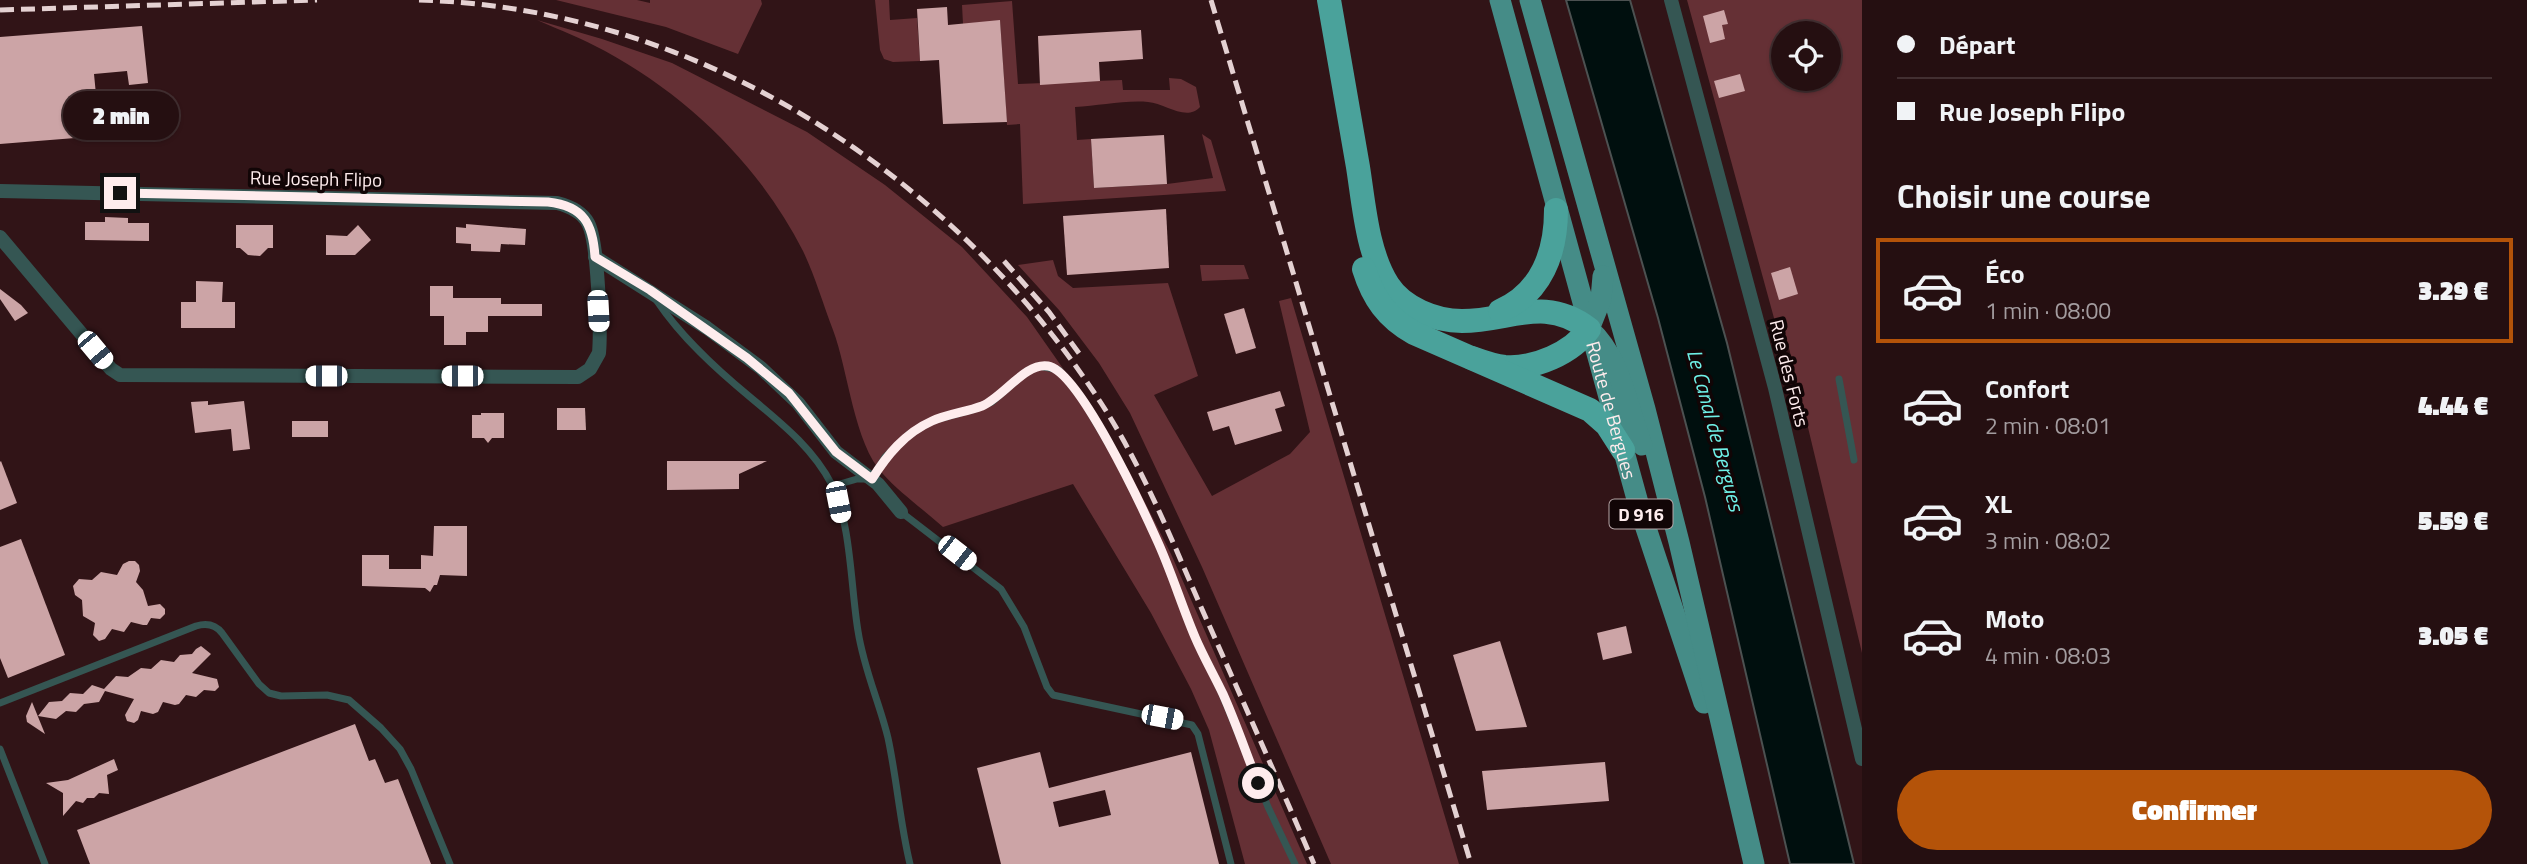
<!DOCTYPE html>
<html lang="fr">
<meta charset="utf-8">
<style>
body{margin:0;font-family:"Titillium Web",sans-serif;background:#311d1f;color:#f1f3f6;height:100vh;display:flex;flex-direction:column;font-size:26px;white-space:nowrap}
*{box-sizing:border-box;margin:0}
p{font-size:23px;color:#a39c9f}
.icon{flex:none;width:38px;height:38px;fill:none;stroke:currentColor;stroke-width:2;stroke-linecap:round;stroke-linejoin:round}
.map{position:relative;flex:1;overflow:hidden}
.sheet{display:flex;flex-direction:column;background:#250f11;width:665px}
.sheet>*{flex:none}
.hud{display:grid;align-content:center;height:154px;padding:0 35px;background:#250f11}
.fabs{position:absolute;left:1771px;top:21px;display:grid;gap:14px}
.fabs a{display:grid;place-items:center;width:70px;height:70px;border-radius:50%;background:#250f11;box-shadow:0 2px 5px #0004,0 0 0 2px #422f31;font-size:35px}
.end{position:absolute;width:32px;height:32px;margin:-16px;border:9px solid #feeced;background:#111;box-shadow:0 0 0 4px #111}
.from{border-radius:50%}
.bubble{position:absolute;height:49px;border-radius:24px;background:#250f11;box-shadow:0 2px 5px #0004,0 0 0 2px #422f31;font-size:23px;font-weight:800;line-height:49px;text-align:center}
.car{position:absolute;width:21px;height:42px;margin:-21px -10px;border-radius:9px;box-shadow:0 0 5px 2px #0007;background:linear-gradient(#fff 24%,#345 0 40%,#fff 0 76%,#345 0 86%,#fff 0)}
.hud b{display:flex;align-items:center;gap:24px;height:66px;font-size:26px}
.hud b+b{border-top:2px solid #422f31}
.hud i{width:18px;height:18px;background:#f1f3f6}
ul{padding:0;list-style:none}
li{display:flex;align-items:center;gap:21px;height:105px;margin:0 14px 10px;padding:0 21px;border:4px solid transparent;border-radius:0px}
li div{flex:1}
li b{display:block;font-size:26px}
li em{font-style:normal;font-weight:800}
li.selected{border-color:#b45309}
li>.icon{width:63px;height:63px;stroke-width:1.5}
h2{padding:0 35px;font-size:32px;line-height:84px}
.button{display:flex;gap:14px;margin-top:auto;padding:14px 35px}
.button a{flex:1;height:80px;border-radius:42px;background:#b45309;color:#fff;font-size:28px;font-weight:800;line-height:80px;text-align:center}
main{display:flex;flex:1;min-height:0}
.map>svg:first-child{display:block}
.green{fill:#653035;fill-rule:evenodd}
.water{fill:#000f0e;stroke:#4c5151;stroke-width:2}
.building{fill:#cca4a6;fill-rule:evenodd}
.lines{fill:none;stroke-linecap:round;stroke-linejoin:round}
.lane{stroke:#355653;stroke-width:7}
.street{stroke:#355653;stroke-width:14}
.primary{stroke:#458c87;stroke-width:21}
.highway{stroke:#4aa29b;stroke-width:24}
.rail{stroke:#e4d1d2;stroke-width:5;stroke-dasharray:14 7;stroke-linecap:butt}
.route{stroke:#feeced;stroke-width:9}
.labels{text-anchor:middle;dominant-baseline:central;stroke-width:7;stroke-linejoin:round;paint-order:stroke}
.shield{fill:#110506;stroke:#b7a7a8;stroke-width:2}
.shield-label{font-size:18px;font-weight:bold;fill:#feeced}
.street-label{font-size:19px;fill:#feeced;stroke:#110506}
.water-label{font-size:21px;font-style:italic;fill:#6ff0e7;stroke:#110506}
</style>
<main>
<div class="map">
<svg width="1862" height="864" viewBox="0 0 1862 864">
<rect width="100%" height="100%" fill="#311417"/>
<g class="green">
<polygon points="556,0 637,0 650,3 650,0 761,0 762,4 738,54 666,27"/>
<polygon points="875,0 889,0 890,20 917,18 920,61 893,62 884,59 880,50"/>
<path d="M1687 0H1862V653L1788 344 1780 340ZM1783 33H1829V79H1783Z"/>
<path d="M1012 1 1018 84 1122 80 1123 90H1170L1169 78 1181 79 1196 87 1200 107C1186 122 1165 103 1148 102 1125 100 1098 106 1075 107L1077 140 1091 139 1094 188 1167 184 1213 178 1202 134 1211 140 1226 191 1023 204 1020 124 1007 125 1000 21 963 24 962 5Z"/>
<path d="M537 20 602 39 672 63 807 132 885 185 962 247 1027 317 1076 387 1129 471 1171 554 1307 864H1245L1209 730 1191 689 1151 613 1073 484 943 527C923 509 900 493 883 474 854 444 848 369 833 330 823 304 815 276 803 251 760 166 688 96 605 51 583 39 560 30 537 20Z"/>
<polygon points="1053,260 1058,276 1073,288 1168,283 1198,376 1154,395 1212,496 1290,454 1310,432 1279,301 1291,298 1459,864 1331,864 1202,567 1130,413 1099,363 1059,310 1018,265"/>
<polygon points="1200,265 1244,265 1249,279 1202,281"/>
</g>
<polygon class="water" points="1566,0 1630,0 1727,343 1854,864 1790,864 1705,497 1658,318"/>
<g class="building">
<polygon points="947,7 948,25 1000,20 1007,122 943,124 939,60 920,61 917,9"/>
<polygon points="1724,10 1728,24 1722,25 1725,39 1710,43 1703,16"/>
<polygon points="142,26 148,83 129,85 127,71 94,74 100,136 0,144 0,37"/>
<polygon points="1141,30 1143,59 1099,62 1100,81 1040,85 1038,36"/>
<polygon points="1740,74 1745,91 1719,98 1714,81"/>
<polygon points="1164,135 1167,184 1094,188 1091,139"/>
<polygon points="1166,209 1169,268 1067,275 1063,216"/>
<polygon points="105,217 128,218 128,223 149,223 149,241 85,240 85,222 105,222"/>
<polygon points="466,224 526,229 525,245 501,244 500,252 471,251 471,244 456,243 456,227 466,228"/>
<polygon points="236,225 273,225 273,248 268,248 260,256 248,255 240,248 236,248"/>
<polygon points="358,225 371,240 355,255 326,255 326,235 347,236"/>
<polygon points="1790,267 1798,294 1779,300 1771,273"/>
<polygon points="196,281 223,282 222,302 235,302 235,328 181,328 181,302 196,302"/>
<polygon points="430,286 453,286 453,298 501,298 501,304 542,304 542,316 488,316 488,332 466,332 466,345 444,345 444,316 430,316"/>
<polygon points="0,289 21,305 28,313 15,321 0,299"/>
<polygon points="1244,308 1256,348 1236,354 1224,314"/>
<polygon points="1280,391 1285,406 1275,409 1282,431 1235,445 1229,426 1213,431 1207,412"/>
<polygon points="208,401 208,405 244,401 250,449 233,451 231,429 195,433 191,402"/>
<polygon points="557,408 585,408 586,430 557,430"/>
<polygon points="481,413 504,413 504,438 492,438 488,443 484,438 472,438 472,415 481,415"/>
<rect x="292" y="421" width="36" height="16"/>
<polygon points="1,461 17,503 0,510 0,462"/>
<polygon points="667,461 767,461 739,474 739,489 667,490"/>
<polygon points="434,526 467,526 467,576 440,575 437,585 434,585 430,592 425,588 362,586 362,555 389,555 389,569 421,569 421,555 433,556"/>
<polygon points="21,539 65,655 8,678 0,658 0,547"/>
<polygon points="129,561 135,561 139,565 140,571 136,582 143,590 148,606 160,604 165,609 165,614 160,619 151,618 147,625 143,625 131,622 124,632 112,629 105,639 99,641 93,635 95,623 83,616 82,600 75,595 73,586 79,579 92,580 101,572 117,575 123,564"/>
<polygon points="1626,626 1632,653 1603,660 1597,633"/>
<polygon points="1500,641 1527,727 1476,731 1453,655"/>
<polygon points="201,646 211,654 192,673 217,679 219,687 215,691 204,690 196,697 186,695 179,704 175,705 163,702 158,712 153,714 141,711 138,720 134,723 127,721 125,715 134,699 105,691 99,702 84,704 76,712 66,711 56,719 38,716 49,702 62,701 70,693 83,694 92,685 104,689 116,676 128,677 141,668 151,669 161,660 174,662 180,655 192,654 196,649"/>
<polygon points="32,702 45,734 27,722 26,716"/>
<polygon points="355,724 369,761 375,759 385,783 398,779 431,864 90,864 77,830"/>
<path d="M1040 752 1049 788 1191 752 1219 864H1001L977 768ZM1105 790 1111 815 1059 827 1053 802Z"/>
<polygon points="114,759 118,770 107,775 109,794 99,793 94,798 87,798 83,803 76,801 63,816 63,793 46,783 68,780"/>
<polygon points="1605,762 1609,801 1487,810 1482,771"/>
</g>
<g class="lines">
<g class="lane">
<path d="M657 301C682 338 716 369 750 397 781 423 813 448 832 485 851 522 851 590 858 631 864 670 879 701 888 738 897 780 900 823 910 864"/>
<polyline points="1839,379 1854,460"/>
<polyline points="833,486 857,479 872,479 885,457 909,434 932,421 972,410 992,402 1027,371 1039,366 1059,370 1082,399 1115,455 1156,537 1194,634 1222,694 1268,807 1295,864"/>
<polyline points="901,512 1001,589 1024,627 1047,687 1053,695 1192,725 1198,734 1231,864"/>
<path d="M0 703 196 626C206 623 215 624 222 633L259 684 269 693 281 696 327 695 349 700 381 728 400 749 411 769 450 864"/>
<polyline points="0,749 45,864"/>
</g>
<g class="street">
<polyline points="1671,0 1775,388 1862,759"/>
<path d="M0 191 557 203C569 206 582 212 588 223 598 241 601 330 599 353L590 369 578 377 120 375 111 369 0 237"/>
<polyline points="595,257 707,328 761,368 798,403 836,452 878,484 901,512"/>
</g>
<g class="primary">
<path id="s1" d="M1500 0 1640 510 1704 703"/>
<polyline points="1530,0 1645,409 1679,542 1754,864"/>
<path d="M1603 276 1601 299 1589 329C1622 359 1626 405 1642 445"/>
</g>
<g class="highway">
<path d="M1329 0C1339 56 1348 112 1358 167 1364 205 1367 252 1388 285 1403 308 1435 321 1462 321 1510 321 1544 295 1589 329 1572 353 1535 369 1505 367 1494 366 1483 362 1472 358"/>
<path d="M1364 269C1373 298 1387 318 1414 333L1590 410 1607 425 1623 450"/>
<path d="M1500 311C1542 293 1556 252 1556 210"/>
</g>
<g class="rail">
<path d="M419 0C697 8 952 173 1101 403 1142 466 1171 538 1201 607 1239 692 1277 778 1314 864"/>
<polyline points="1211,0 1471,864"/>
<polyline points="0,10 317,0"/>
<polyline points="1004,261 1049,312 1081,356"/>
</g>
</g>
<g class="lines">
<path class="route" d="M120 193 548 202C584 206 593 224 595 257L650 290 747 358 789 393 836 452 872 479C887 455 905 433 932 421 948 414 966 412 982 406 1003 397 1026 362 1048 366 1079 371 1142 507 1156 538 1171 570 1181 604 1195 637 1203 656 1214 675 1223 694 1236 723 1246 753 1258 783"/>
</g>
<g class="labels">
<rect class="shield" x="1609.5" y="499.5" width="63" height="29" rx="5"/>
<g class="shield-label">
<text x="1641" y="514">D 916</text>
</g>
<g class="street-label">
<text transform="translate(316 178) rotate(1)">Rue Joseph Flipo</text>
<text transform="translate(1790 373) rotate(76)">Rue des Forts</text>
<text stroke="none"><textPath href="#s1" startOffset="425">Route de Bergues</textPath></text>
</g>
<g class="water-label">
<text transform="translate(1716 430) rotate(75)">Le Canal de Bergues</text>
</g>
</g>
</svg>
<div class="fabs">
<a><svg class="icon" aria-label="locate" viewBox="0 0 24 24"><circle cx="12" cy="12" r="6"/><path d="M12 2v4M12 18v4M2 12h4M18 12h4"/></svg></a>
</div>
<i class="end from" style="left:1258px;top:783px"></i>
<i class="end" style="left:120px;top:193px"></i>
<div class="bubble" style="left:63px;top:91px;width:116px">2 min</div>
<i class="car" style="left:598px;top:311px;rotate:177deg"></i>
<i class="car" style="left:95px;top:350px;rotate:140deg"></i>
<i class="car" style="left:326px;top:376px;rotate:270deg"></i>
<i class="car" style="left:462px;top:376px;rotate:270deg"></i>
<i class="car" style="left:838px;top:502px;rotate:169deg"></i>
<i class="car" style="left:957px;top:553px;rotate:128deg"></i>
<i class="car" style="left:1162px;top:717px;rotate:101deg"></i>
</div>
<section class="sheet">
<div class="hud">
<b><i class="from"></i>Départ</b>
<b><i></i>Rue Joseph Flipo</b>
</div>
<h2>Choisir une course</h2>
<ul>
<li class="selected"><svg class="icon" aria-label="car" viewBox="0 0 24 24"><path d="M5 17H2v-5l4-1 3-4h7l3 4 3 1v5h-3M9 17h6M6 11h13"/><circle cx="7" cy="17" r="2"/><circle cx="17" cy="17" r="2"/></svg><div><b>Éco</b><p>1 min · 08:00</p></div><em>3.29 €</em></li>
<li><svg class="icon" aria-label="car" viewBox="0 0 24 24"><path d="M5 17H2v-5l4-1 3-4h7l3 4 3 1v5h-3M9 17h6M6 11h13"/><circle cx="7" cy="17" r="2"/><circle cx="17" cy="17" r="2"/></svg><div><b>Confort</b><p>2 min · 08:01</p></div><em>4.44 €</em></li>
<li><svg class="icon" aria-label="car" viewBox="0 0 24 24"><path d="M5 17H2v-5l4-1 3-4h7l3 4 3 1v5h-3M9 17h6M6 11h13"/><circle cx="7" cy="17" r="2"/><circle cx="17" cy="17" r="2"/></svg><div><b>XL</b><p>3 min · 08:02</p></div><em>5.59 €</em></li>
<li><svg class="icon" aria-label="car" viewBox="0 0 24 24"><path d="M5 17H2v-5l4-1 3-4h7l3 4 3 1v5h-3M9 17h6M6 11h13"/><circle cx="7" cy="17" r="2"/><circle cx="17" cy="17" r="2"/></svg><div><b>Moto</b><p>4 min · 08:03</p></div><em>3.05 €</em></li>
</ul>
<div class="button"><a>Confirmer</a></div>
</section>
</main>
